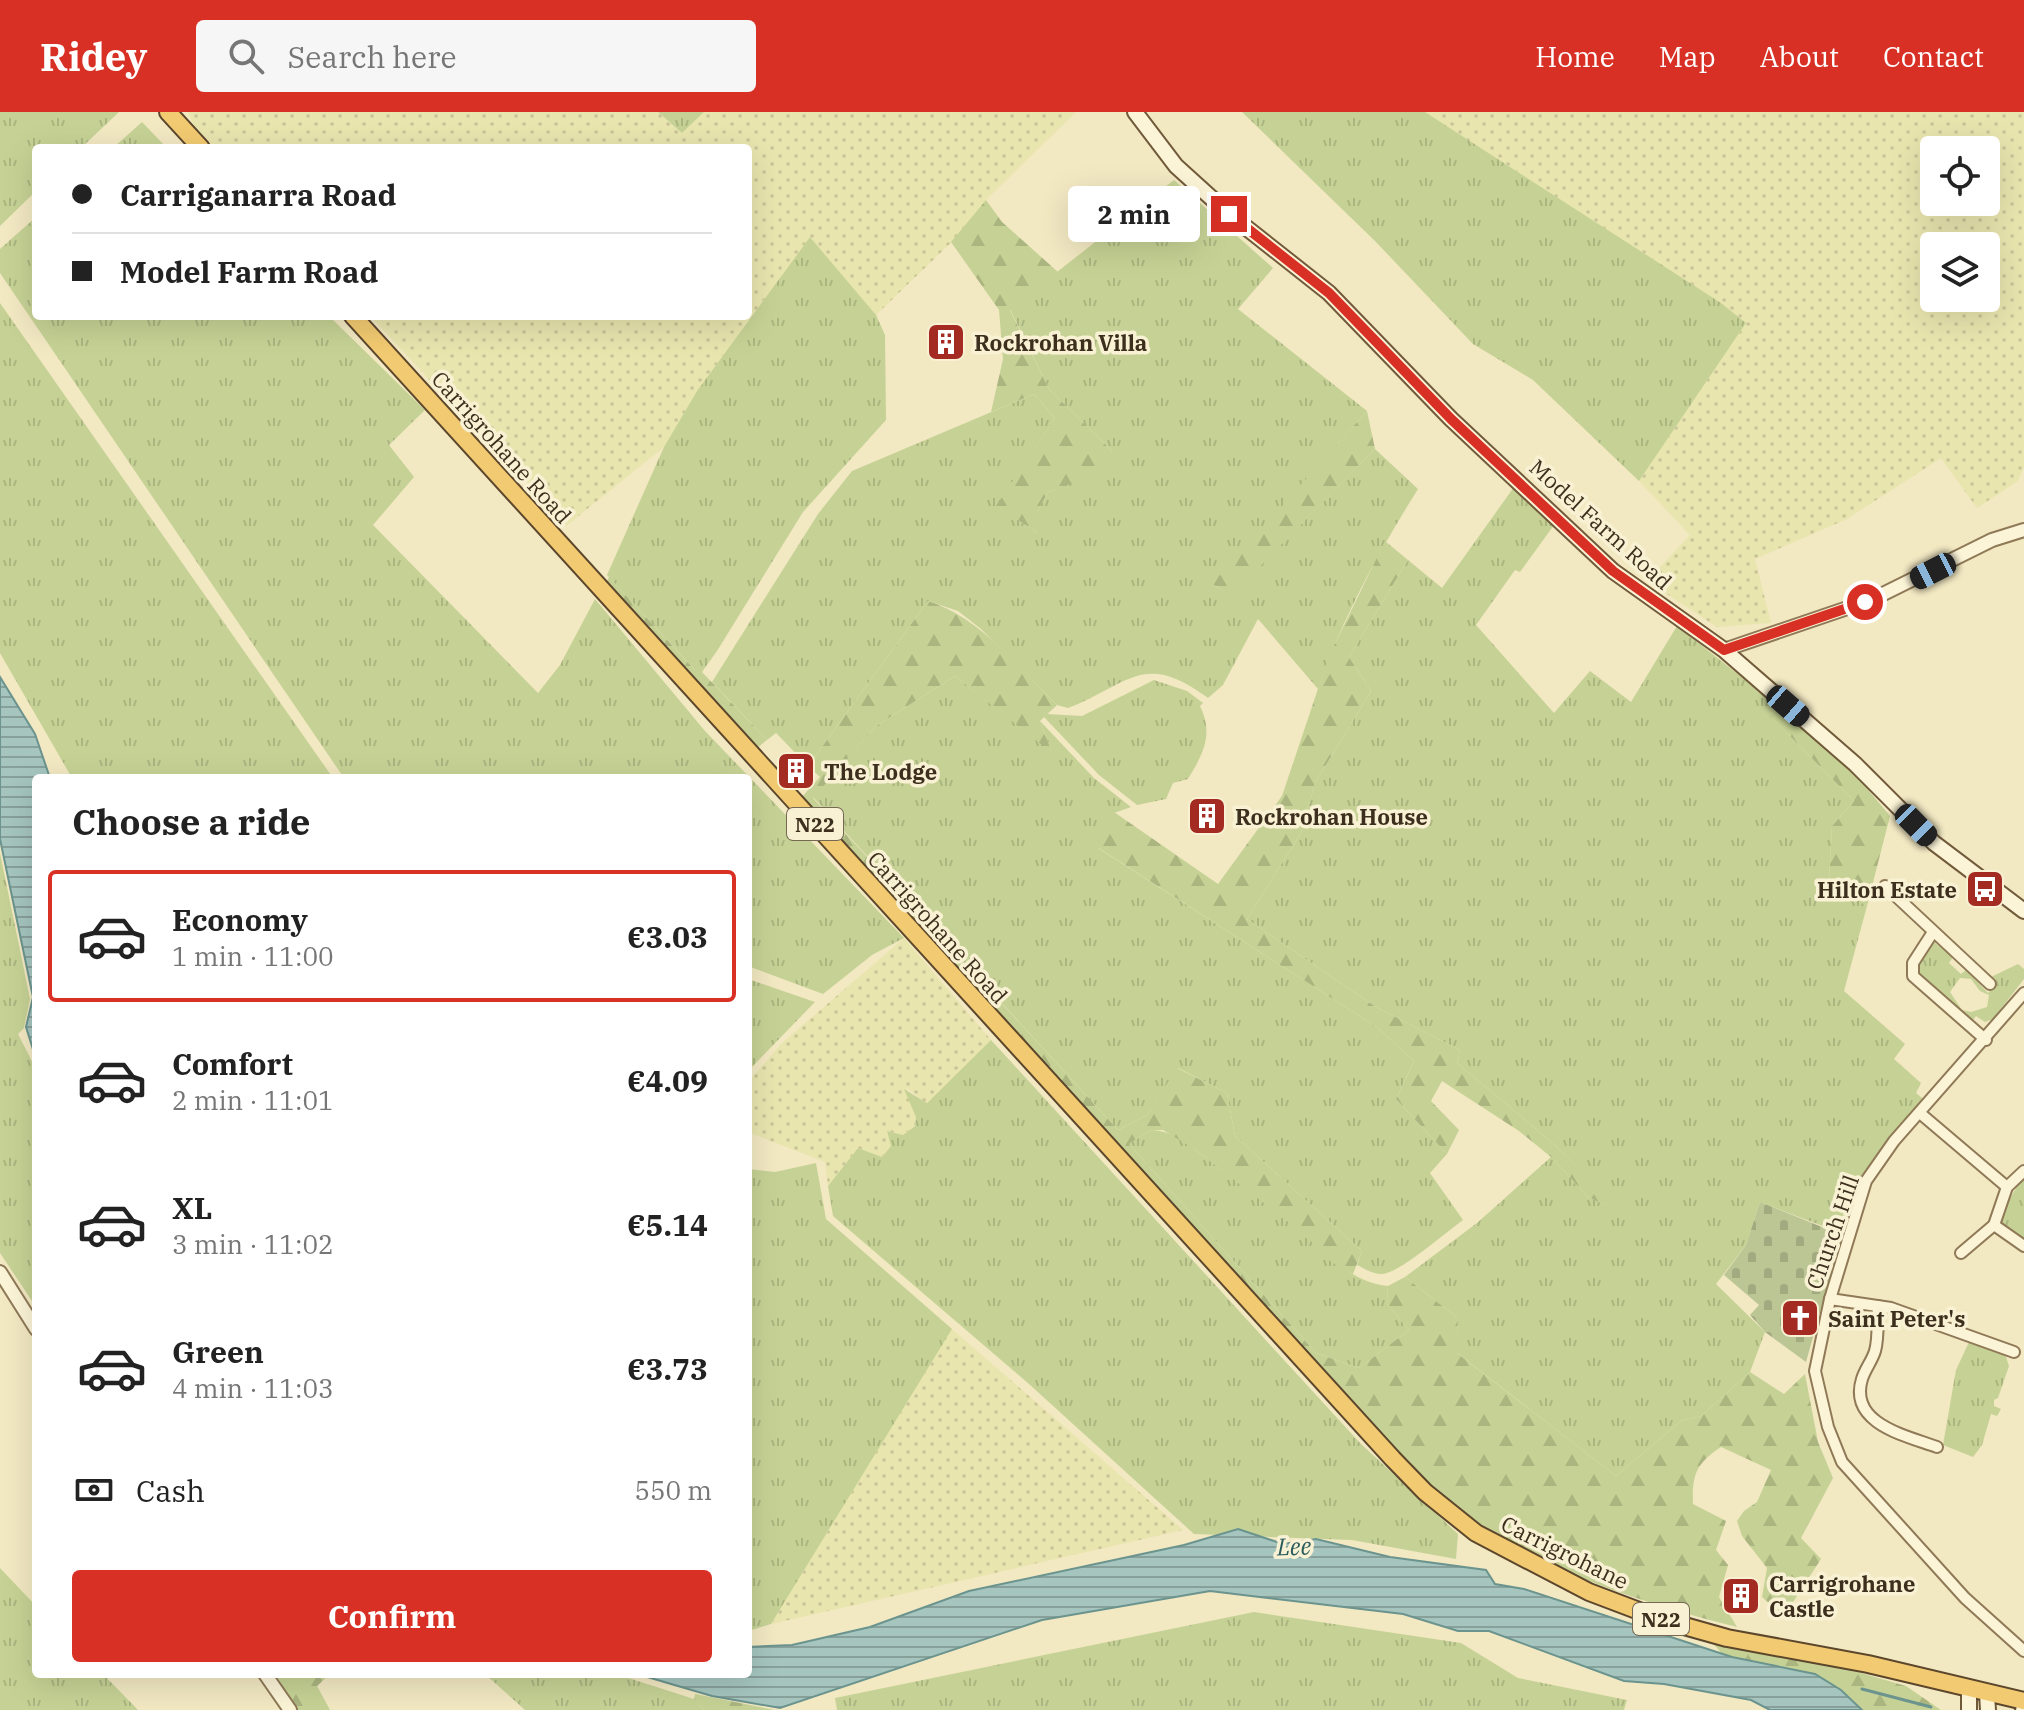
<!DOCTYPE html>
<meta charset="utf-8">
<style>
body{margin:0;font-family:"IBM Plex Serif",serif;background:#f6f6f6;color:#222;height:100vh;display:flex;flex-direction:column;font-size:30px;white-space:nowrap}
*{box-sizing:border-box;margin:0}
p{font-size:26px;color:#767676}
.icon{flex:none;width:44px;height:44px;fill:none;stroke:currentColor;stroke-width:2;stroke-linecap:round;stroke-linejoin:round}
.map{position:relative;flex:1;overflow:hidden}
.drawer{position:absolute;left:32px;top:662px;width:720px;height:904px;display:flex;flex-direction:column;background:#fff;border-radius:8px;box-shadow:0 8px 32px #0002}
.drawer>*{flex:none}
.hud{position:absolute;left:32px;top:32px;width:720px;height:176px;border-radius:8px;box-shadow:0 8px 32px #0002;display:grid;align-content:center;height:176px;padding:0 40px;background:#fff}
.fabs{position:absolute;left:1920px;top:24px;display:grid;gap:16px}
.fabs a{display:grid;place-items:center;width:80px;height:80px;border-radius:8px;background:#fff;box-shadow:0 8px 32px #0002;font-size:40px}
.end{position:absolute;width:36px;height:36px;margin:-18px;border:10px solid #d93025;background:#fff;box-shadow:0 0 0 4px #fff}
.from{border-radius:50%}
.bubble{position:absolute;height:56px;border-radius:8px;background:#fff;box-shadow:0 8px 32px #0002;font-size:26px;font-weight:700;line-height:56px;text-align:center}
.car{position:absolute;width:24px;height:48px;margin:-24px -12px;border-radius:10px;box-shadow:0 0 6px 2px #0007;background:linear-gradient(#222 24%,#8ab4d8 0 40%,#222 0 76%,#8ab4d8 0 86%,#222 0)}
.hud b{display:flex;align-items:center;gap:28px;height:76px;font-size:30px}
.hud b+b{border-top:2px solid #e0e0e0}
.hud i{width:20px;height:20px;background:#222}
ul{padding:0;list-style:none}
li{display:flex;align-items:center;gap:24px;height:132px;margin:0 16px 12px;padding:0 24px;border:4px solid transparent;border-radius:8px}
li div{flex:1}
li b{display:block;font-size:30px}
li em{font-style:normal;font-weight:700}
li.on{border-color:#d93025}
li>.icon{width:72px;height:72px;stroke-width:1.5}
h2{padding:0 40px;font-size:36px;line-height:96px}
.pay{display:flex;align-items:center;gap:20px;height:88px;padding:0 40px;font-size:30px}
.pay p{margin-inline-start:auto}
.cta{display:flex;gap:16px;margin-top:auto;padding:16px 40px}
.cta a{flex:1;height:92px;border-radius:8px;background:#d93025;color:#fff;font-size:32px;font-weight:700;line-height:92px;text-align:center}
header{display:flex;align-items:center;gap:48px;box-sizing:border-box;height:112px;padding:0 40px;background:#d93025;color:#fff}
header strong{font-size:38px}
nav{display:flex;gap:44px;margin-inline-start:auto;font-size:28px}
.search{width:560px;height:72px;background:#f6f6f6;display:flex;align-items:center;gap:20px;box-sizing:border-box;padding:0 28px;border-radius:8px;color:#767676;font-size:30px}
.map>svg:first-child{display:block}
.farmland{fill:url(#farmland-dots);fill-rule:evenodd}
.grass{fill:url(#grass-tufts);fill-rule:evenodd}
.forest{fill:url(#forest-firs)}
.cemetery{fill:url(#cemetery-stones)}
.water{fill:url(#water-rules);stroke:#6b948e;stroke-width:2}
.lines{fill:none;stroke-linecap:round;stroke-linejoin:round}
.stream{stroke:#6b948e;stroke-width:3}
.minor-casing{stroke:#8f7957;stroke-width:14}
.tertiary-casing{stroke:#8f7957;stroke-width:16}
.secondary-casing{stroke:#715a3a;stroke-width:18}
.trunk-casing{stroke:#5c462c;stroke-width:20}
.minor{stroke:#fcf4d7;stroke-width:10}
.tertiary{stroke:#fcf4d7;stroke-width:12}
.secondary{stroke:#fcf4d7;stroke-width:14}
.trunk{stroke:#f2ca71;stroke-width:16}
.route{stroke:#d93025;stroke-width:10}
.labels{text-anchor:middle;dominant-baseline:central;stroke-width:7;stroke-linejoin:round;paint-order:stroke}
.shield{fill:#f9f1d3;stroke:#756954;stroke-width:2}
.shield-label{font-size:20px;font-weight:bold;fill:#3d2f1d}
.poi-label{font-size:22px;font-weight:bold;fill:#3d2f1d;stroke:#f9f1d3;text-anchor:start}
.street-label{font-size:22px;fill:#3d2f1d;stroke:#f9f1d3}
.water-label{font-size:24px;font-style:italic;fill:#2b5d5e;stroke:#f9f1d3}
</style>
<header>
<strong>Ridey</strong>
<div class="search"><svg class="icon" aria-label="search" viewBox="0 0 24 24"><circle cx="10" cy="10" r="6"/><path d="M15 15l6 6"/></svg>Search here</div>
<nav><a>Home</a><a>Map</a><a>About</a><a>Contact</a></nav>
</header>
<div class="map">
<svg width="2024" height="1598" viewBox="0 0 2024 1598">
<defs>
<pattern id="farmland-dots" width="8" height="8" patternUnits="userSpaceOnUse" patternTransform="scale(2)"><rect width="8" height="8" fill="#e9e5af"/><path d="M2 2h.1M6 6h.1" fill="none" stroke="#c9c596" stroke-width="1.8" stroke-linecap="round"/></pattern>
<pattern id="grass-tufts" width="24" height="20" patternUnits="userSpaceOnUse" patternTransform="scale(2)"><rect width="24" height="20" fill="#c6d295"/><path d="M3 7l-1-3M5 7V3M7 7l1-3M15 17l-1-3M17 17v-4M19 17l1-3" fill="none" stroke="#abb580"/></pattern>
<pattern id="forest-firs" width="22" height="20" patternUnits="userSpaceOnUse" patternTransform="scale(2)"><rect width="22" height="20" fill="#c6d295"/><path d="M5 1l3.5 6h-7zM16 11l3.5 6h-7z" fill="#abb580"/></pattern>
<pattern id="cemetery-stones" width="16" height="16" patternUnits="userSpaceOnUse" patternTransform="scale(2)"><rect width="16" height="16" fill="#bcc695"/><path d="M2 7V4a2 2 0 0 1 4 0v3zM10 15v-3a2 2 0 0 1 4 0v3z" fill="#a2aa80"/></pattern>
<pattern id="water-rules" width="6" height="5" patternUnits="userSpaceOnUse" patternTransform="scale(2)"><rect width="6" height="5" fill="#a5c5be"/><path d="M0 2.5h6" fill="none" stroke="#88a09a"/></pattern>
</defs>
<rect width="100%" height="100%" fill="#f2e8c2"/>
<g class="farmland">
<polygon points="188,0 658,0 682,21 704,0 1076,0 986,88 958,124 876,203 810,125 697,279 664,335 566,414 370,204 748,204 748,36 213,36 194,15"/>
<path d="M1425 0H2024V355L2018 369 1977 396 1941 346 1847 407 1755 447 1771 511 1717 515 1647 469 1690 423 1639 369 1746 211 1721 191ZM1934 38H1986V90H1934ZM1934 134H1986V186H1934Z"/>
<polygon points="904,826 991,928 926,991 907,976 916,1005 915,1013 903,1023 887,1019 891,1034 882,1045 858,1036 828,1074 825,1050 748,1020 748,970 782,931"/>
<polygon points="952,1217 1183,1418 771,1512"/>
</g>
<g class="grass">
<polygon points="0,0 119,0 81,36 36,36 36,79 0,114"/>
<polygon points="658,0 704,0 682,21"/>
<polygon points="1242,0 1425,0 1721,191 1746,211 1639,369 1533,268 1473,232 1375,129"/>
<polygon points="142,10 167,36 113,36"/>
<path d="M1174 68 1273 156 1238 197 1367 299 1213 473 1231 483 1375 337 1418 377C1378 441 1342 506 1318 577L1258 507 1223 573 1208 586C1143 538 1130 572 1068 596L1057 593 981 517 958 499 928 489 808 654 776 621 767 628 712 570 818 402 852 359 1034 282 1055 306 997 394 1038 421V399L1048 380C1073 371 1094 360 1112 339L1049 277 1010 197Z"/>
<polygon points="36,105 36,204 329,204 425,298 389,333 414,365 373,413 538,581 560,553 595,487 705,619 904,826 872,843 823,882 748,854 748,666 344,666 0,161 0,137"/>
<polygon points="810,125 876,203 885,223 886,308 803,400 717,539 702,560 697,560 607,463 664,335 697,279"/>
<polygon points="0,191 333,666 72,666 0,541"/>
<path d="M1514 375 1554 413 1520 460 1515 458 1476 513 1554 601 1590 559 1631 590 1677 514 1777 593 1770 604 1854 689 1832 714 1829 768 1867 794 1844 879 1905 932 1894 947 1921 971 1916 981 1927 990C1920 999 1916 999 1908 1005 1883 1024 1854 1093 1841 1121L1760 1090 1746 1133 1716 1172 1765 1220 1750 1260 1701 1304 1681 1309 1616 1364 1456 1240 1458 1206 1405 1165 1477 1111 1551 1045 1588 1085 1621 1100 1556 1034 1457 951 1460 938 1376 895 1247 807 1301 721 1315 671 1371 579 1349 545 1408 448 1442 476Z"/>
<path d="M955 564 1051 639 1040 609 1094 666 1131 695 1114 701 1098 736 1378 916 1414 949 1396 987 1447 1042 1430 1061 1463 1108C1446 1120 1400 1161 1382 1162 1372 1162 1365 1157 1357 1153L1362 1139 1235 1024 1227 981 1178 956 1147 1003 1118 1018 813 685 876 614Z"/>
<path d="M1154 568 1187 579 1203 591 1200 594C1214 623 1203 642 1188 667L1173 671 1166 687 1137 693 1099 663 1044 605 1047 602 1082 604Z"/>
<polygon points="0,741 30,887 24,916 18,922 36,957 36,1195 0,1141"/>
<path d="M1934 830 1953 845 1949 851 1961 862 1966 858 1988 881 1997 872 1991 865 2018 852 2024 857V867L1993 907 1985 910 1976 904 1972 909 1920 866 1918 858 1926 834ZM1960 866 1971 867 1980 879 1989 883 1987 895 1971 900 1962 898 1950 880Z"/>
<polygon points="748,867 815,890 748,959"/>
<polygon points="991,928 1360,1331 1458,1422 1456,1447 1352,1428 1194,1422 1029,1272 833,1104 828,1074 858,1036 882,1045 891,1034 887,1019 903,1023 915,1014 916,1005 904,977 927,991"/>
<path d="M1151 1018C1172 1018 1192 1035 1209 1048 1240 1072 1272 1096 1302 1120 1330 1143 1350 1170 1388 1174L1387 1192 1409 1218 1359 1256 1316 1241 1129 1032Z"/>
<polygon points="816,1051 826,1107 952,1217 771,1512 748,1519 748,1057 775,1060"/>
<polygon points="2024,1062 2024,1128 2001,1111 2000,1104"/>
<polygon points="1969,1230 2005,1242 2009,1254 1998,1286 1994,1288 1994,1294 2001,1297 1997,1304 1991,1302 1982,1333 1973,1345 1943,1333 1956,1258"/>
<polygon points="0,1456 36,1494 36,1562 103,1562 138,1598 0,1598"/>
<polygon points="1254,1500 1461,1531 1518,1566 1627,1588 1624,1598 837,1598 835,1586"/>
<polygon points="485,1562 616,1562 694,1587 704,1598 525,1598"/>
</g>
<g class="forest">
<polygon points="986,88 1002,110 1058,160 1010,198 1049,277 1112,339 1088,371 1073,371 1048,380 1038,399 1038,421 996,394 1055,306 1034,282 991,300 1003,247 999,198 951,130"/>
<polygon points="1367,299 1375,337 1231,484 1212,472"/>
<polygon points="1385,429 1408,448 1349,545 1371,579 1315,671 1301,721 1247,807 1376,895 1460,938 1457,951 1556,1034 1624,1102 1588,1085 1551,1045 1519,1019 1442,969 1431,989 1459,1018 1447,1042 1396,987 1414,949 1378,916 1097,735 1114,700 1218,772 1282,684 1329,544"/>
<polygon points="609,465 694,557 702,560 767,628 757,636 605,474"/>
<path d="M928 489C981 506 1017 554 1057 593L1040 609 1052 641 955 564 876 614 813 686 1118 1018 1147 1003 1177 956 1227 981 1235 1024 1362 1139 1353 1162 1331 1150 1305 1123 1196 1038 1163 1018H1151L1129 1032 1316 1241 1359 1256 1409 1218 1387 1192 1388 1174 1405 1165 1458 1206 1457 1241 1616 1364 1681 1309 1701 1304 1750 1260 1784 1282 1805 1262 1818 1330 1833 1366 1801 1426 1821 1447 1784 1504 1762 1485 1767 1456 1742 1424 1737 1409 1744 1399 1757 1390 1771 1358 1721 1335C1696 1352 1692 1362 1693 1392L1726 1409 1716 1438 1728 1453 1719 1485 1737 1515C1644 1492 1550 1461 1470 1407 1447 1392 1426 1370 1405 1352L800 687 820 665 808 654Z"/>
<polygon points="1777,593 1860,668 1890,704 1867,794 1829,768 1832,714 1854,689 1770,604"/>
<path d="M1711 1529 1844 1556 1906 1574 1941 1598H1862C1823 1557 1784 1556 1732 1545L1723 1543Z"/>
<polygon points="270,1562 330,1562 317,1574 330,1598 296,1598"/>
<polygon points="695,1582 775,1598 704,1598 694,1587"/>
</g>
<polygon class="cemetery" points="1760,1090 1842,1123 1806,1250 1765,1220 1750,1203 1759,1193 1724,1163 1746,1133"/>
<g class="water">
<polygon points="0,565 35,622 50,666 36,666 36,947 26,915 33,885 0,727"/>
<polygon points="1238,1417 1283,1432 1316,1427 1390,1445 1486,1458 1495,1472 1524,1477 1732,1545 1815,1562 1841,1578 1862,1598 1770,1598 1751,1588 1664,1572 1624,1569 1489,1519 1458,1519 1403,1502 1210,1479 1042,1508 780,1596 712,1584 637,1562 748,1562 748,1535 792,1533 870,1515 969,1479 1184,1433"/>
</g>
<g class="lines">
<polyline class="stream" points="1862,1577 1931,1595"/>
<g class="minor-casing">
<g id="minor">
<polyline points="1885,774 1990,872"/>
<polyline points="1933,820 1913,851 1913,864 1986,928"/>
<polyline points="2024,881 1894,1029 1866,1069 1830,1187 1815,1259 1828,1315 1842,1350 1965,1486 2024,1539"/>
<polyline points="1921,1002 2007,1075"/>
<polyline points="1994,1113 2024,1134"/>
<polyline points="1961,1141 1994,1113 2007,1075 2024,1059"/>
<polyline points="1830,1187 1891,1196 2014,1240"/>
<path d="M1878 1194C1877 1208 1879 1225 1875 1239 1872 1249 1865 1257 1862 1267 1848 1312 1907 1324 1937 1335"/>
</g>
</g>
<g class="tertiary-casing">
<g id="tertiary">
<polyline points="1724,538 1871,488 1992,428 2024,418"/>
<polyline points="0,1160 36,1217"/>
<polyline points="265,1562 290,1598"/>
</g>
</g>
<g class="secondary-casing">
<g id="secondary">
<polyline points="1135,0 1176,54 1229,102 1329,181 1451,307 1613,459 1724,538 1855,652 1934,731 2024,799"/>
<polyline points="1969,1577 1969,1598"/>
<polyline points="1987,1582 1988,1598"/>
<polyline points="2023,1598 2024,1598"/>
</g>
</g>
<g class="trunk-casing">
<g id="trunk">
<polyline points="168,0 201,36"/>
<polyline points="353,204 1393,1347 1425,1380 1476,1421 1589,1480 1663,1508 1727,1526 1868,1552 2024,1589"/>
</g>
</g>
<use href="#minor" class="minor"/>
<use href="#tertiary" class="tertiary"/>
<use href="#secondary" class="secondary"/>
<use href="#trunk" class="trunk"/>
</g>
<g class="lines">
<polyline class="route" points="1229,102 1329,181 1451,307 1613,459 1724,538 1865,490"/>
</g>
<defs>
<g id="building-square" transform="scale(2)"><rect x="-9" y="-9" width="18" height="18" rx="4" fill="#a42b21" stroke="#f9f1d3"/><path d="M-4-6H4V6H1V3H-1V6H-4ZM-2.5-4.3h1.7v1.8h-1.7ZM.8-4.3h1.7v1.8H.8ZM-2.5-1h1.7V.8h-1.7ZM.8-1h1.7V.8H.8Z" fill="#fff"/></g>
<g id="bus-square" transform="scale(2)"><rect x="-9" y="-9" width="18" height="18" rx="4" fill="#a42b21" stroke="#f9f1d3"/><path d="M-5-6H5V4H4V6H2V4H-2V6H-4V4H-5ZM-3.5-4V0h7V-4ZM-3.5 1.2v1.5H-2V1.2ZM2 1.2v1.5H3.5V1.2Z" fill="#fff"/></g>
<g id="church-square" transform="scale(2)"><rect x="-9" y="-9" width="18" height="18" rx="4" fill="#a42b21" stroke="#f9f1d3"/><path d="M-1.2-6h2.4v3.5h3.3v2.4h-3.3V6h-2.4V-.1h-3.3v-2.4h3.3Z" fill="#fff"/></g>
</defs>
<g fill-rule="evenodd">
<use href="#building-square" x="946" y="230"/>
<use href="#building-square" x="796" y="659"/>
<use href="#building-square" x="1207" y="704"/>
<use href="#bus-square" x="1985" y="777"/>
<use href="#church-square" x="1800" y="1206"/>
<use href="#building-square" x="1741" y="1484"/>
</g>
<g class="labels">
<g class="shield">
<rect x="787" y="696" width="56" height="32" rx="6"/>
<rect x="1633" y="1491" width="56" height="32" rx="6"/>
</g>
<g class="shield-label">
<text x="815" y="712">N22</text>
<text x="1661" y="1507">N22</text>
</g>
<g class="poi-label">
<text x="974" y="230">Rockrohan Villa</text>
<text x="824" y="659">The Lodge</text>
<text x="1235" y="704">Rockrohan House</text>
<text x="1957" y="777" text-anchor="end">Hilton Estate</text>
<text x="1828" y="1206">Saint Peter's</text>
<text x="1769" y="1471">Carrigrohane<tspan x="1769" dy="25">Castle</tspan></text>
</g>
<g class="street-label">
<text transform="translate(502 335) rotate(48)">Carrigrohane Road</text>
<text transform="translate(1601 412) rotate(42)">Model Farm Road</text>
<text transform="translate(938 815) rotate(48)">Carrigrohane Road</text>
<text transform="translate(1832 1120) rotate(-71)">Church Hill</text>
<text transform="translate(1565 1440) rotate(26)">Carrigrohane</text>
</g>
<g class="water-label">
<text transform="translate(1294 1434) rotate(-2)">Lee</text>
</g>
</g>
</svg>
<div class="fabs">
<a><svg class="icon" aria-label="locate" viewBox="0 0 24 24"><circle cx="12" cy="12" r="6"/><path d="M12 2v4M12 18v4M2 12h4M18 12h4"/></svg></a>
<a><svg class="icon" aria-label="layers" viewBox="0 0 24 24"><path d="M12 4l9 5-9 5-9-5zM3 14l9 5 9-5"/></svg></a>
</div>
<i class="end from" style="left:1865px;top:490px"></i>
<i class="end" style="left:1229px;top:102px"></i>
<div class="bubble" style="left:1068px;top:74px;width:132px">2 min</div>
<i class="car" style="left:1933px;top:459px;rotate:243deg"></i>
<i class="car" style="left:1788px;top:594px;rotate:131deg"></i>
<i class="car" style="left:1916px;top:713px;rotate:135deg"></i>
<div class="hud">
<b><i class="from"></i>Carriganarra Road</b>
<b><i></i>Model Farm Road</b>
</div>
<section class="drawer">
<h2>Choose a ride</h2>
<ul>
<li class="on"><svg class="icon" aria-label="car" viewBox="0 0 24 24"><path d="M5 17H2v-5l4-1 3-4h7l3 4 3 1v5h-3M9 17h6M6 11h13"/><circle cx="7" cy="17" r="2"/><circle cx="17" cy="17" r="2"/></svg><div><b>Economy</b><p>1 min · 11:00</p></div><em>€3.03</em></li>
<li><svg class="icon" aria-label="car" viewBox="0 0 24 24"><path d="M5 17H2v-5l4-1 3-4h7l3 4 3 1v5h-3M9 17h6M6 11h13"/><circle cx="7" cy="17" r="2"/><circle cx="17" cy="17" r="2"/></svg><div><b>Comfort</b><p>2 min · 11:01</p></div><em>€4.09</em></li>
<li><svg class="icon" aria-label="car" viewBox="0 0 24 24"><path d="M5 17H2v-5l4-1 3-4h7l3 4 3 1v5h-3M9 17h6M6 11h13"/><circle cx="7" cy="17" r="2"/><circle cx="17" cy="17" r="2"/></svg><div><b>XL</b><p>3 min · 11:02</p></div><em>€5.14</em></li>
<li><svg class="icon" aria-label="car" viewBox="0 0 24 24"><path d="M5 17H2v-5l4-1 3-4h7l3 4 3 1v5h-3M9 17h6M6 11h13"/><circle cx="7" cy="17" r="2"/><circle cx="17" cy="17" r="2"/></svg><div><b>Green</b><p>4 min · 11:03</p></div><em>€3.73</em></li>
</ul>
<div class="pay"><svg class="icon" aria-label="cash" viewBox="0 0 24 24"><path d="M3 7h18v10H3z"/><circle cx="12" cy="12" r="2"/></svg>Cash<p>550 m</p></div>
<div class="cta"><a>Confirm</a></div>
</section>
</div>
